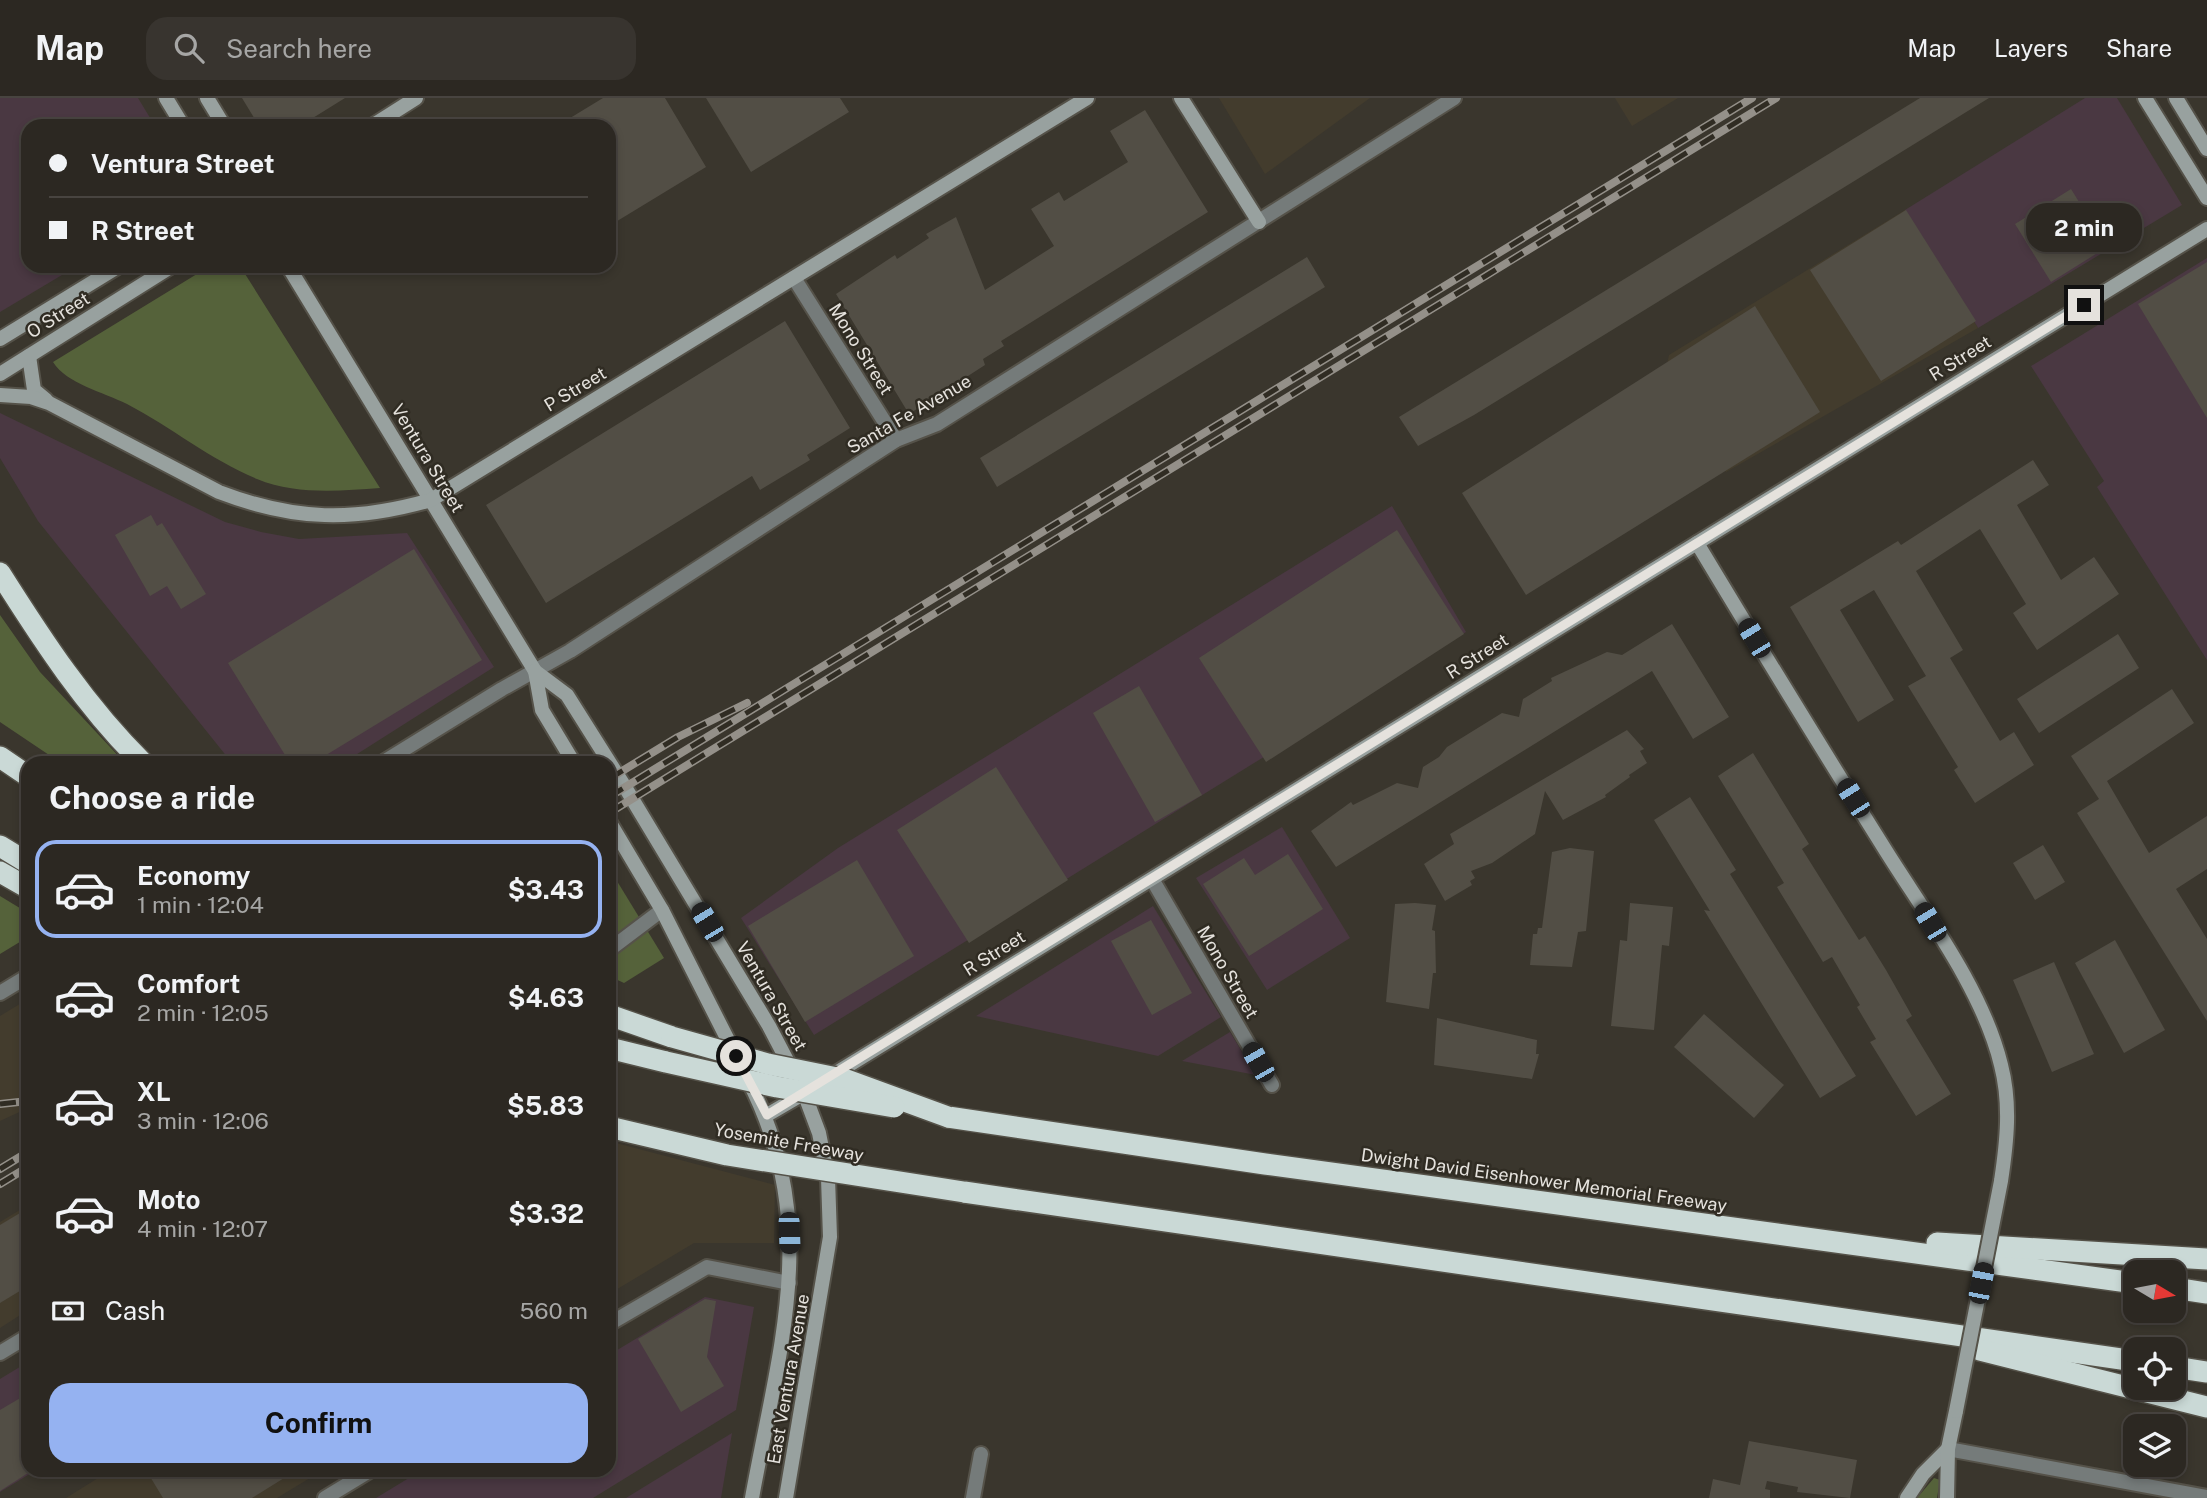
<!DOCTYPE html>
<meta charset="utf-8">
<style>
body{margin:0;font-family:"Public Sans",sans-serif;background:#38342f;color:#f1f3f6;height:100vh;display:flex;flex-direction:column;font-size:26px;white-space:nowrap}
*{box-sizing:border-box;margin:0}
p{font-size:23px;color:#a6a6a5}
.icon{flex:none;width:38px;height:38px;fill:none;stroke:currentColor;stroke-width:2;stroke-linecap:round;stroke-linejoin:round}
.map{position:relative;flex:1;overflow:hidden}
.drawer{position:absolute;left:21px;top:658px;width:595px;height:721px;display:flex;flex-direction:column;background:#2c2822;border-radius:21px;box-shadow:0 4px 10px #0003,0 0 0 2px #484440}
.drawer>*{flex:none}
.banner{position:absolute;left:21px;top:21px;width:595px;height:154px;border-radius:21px;box-shadow:0 4px 10px #0003,0 0 0 2px #484440;display:grid;align-content:center;height:154px;padding:0 28px;background:#2c2822}
.needle{width:46px;rotate:100deg}
.fabs{position:absolute;left:2123px;top:1162px;display:grid;gap:14px}
.fabs a{display:grid;place-items:center;width:63px;height:63px;border-radius:14px;background:#2c2822;box-shadow:0 4px 10px #0003,0 0 0 2px #484440;font-size:35px}
.end{position:absolute;width:32px;height:32px;margin:-16px;border:9px solid #e5e2dd;background:#111;box-shadow:0 0 0 4px #111}
.from{border-radius:50%}
.bubble{position:absolute;height:49px;border-radius:21px;background:#2c2822;box-shadow:0 4px 10px #0003,0 0 0 2px #484440;font-size:23px;font-weight:700;line-height:49px;text-align:center}
.car{position:absolute;width:21px;height:42px;margin:-21px -10px;border-radius:9px;box-shadow:0 0 5px 2px #0007;background:linear-gradient(#222 24%,#8ab4d8 0 40%,#222 0 76%,#8ab4d8 0 86%,#222 0)}
.banner b{display:flex;align-items:center;gap:24px;height:66px;font-size:26px}
.banner b+b{border-top:2px solid #484440}
.banner i{width:18px;height:18px;background:#f1f3f6}
ul{padding:0;list-style:none}
li{display:flex;align-items:center;gap:21px;height:98px;margin:0 14px 10px;padding:0 14px;border:4px solid transparent;border-radius:21px}
li div{flex:1}
li b{display:block;font-size:26px}
li em{font-style:normal;font-weight:700}
li.on{border-color:#95b2f1}
li>.icon{width:63px;height:63px;stroke-width:1.5}
h2{padding:0 28px;font-size:32px;line-height:84px}
.pay{display:flex;align-items:center;gap:18px;height:77px;padding:0 28px;font-size:26px}
.pay p{margin-inline-start:auto}
.primary-button{display:flex;gap:14px;margin-top:auto;padding:14px 28px}
.primary-button a{flex:1;height:80px;border-radius:21px;background:#95b2f1;color:#111;font-size:28px;font-weight:700;line-height:80px;text-align:center}
header{display:flex;align-items:center;gap:42px;box-sizing:border-box;height:98px;padding:0 35px;background:#2c2822;border-bottom:2px solid #484440}
header strong{font-size:33px}
nav{display:flex;gap:38px;margin-inline-start:auto;font-size:24px}
.search{width:490px;height:63px;background:#38342f;display:flex;align-items:center;gap:18px;box-sizing:border-box;padding:0 24px;border-radius:21px;color:#a6a6a5;font-size:26px}
.map>svg:first-child{display:block}
.commercial{fill:#4a3842}
.built{fill:#433c2d}
.green{fill:#55623a}
.building{fill:#524e45}
.lines{fill:none;stroke-linecap:round;stroke-linejoin:round}
.street-casing{stroke:#555249;stroke-width:18}
.secondary-casing{stroke:#555249;stroke-width:18}
.highway-casing{stroke:#555249;stroke-width:24}
.street{stroke:#757b7a;stroke-width:14}
.secondary{stroke:#98a19f;stroke-width:14}
.highway{stroke:#cad9d6;stroke-width:21}
.rail-casing{stroke:#949089;stroke-width:8}
.rail{stroke:#302c23;stroke-width:5;stroke-dasharray:16;stroke-linecap:butt}
.secondary-bridge-casing{stroke:#555249;stroke-width:18;stroke-linecap:butt}
.highway-bridge-casing{stroke:#555249;stroke-width:24;stroke-linecap:butt}
.secondary-bridge{stroke:#98a19f;stroke-width:14}
.highway-bridge{stroke:#cad9d6;stroke-width:21}
.route{stroke:#e5e2dd;stroke-width:9}
.labels{text-anchor:middle;dominant-baseline:central;stroke-width:5;stroke-linejoin:round;paint-order:stroke}
.street-label{font-size:18px;fill:#e5e2dd;stroke:#302c23}
</style>
<header>
<strong>Map</strong>
<div class="search"><svg class="icon" aria-label="search" viewBox="0 0 24 24"><circle cx="10" cy="10" r="6"/><path d="M15 15l6 6"/></svg>Search here</div>
<nav><a>Map</a><a>Layers</a><a>Share</a></nav>
</header>
<div class="map">
<svg width="2207" height="1400" viewBox="0 0 2207 1400">
<rect width="100%" height="100%" fill="#3a362d"/>
<g class="commercial">
<polygon points="0,0 138,0 155,28 28,28 28,168 77,168 0,214"/>
<polygon points="2085,0 2117,0 2182,107 1978,230 1905,112"/>
<polygon points="2207,160 2207,562 2097,389 2104,383 2031,268"/>
<polygon points="0,315 225,424 261,434 299,441 407,435 494,569 343,665 232,665 38,423 0,360"/>
<polygon points="1392,408 1466,534 814,937 741,820 838,750"/>
<polygon points="1282,729 1350,840 1267,892 1196,780"/>
<polygon points="1153,808 1221,919 1158,958 976,918"/>
<polygon points="1230,934 1256,977 1182,963"/>
<polygon points="705,1199 754,1209 736,1312 593,1400 376,1400 422,1372 609,1372 609,1257"/>
<polygon points="28,1264 28,1372 36,1372 0,1394 0,1281"/>
<polygon points="732,1335 721,1400 626,1400"/>
</g>
<g class="built">
<polygon points="1219,0 1370,0 1265,76"/>
<polygon points="1615,0 1678,0 1632,28"/>
<polygon points="1905,112 1978,230 1726,374 1665,275 1669,257"/>
<polygon points="28,901 28,1010 0,1023 0,918"/>
<polygon points="616,1045 775,1087 774,1145 694,1145 609,1196 609,1050"/>
<polygon points="28,1107 28,1212 0,1230 0,1124"/>
<polygon points="111,1372 323,1372 277,1400 66,1400"/>
</g>
<g class="green">
<path d="M210 168H240L380 390C339 393 296 397 257 381 211 362 171 329 127 306 103 294 67 286 53 264Z"/>
<polygon points="0,517 40,574 125,665 61,665 0,624"/>
<polygon points="609,770 664,860 624,885 609,878"/>
<polygon points="0,798 28,815 28,839 0,856"/>
<polygon points="1934,1380 1940,1382 1937,1400 1917,1400"/>
</g>
<g class="building">
<polygon points="242,0 345,0 300,28 259,28"/>
<polygon points="603,0 665,0 706,69 609,128 609,28 557,28"/>
<polygon points="706,0 840,0 849,14 751,74"/>
<polygon points="1920,0 1989,0 1474,317 1418,348 1399,319"/>
<polygon points="1145,12 1208,114 1001,243 1004,248 983,261 985,267 909,316 836,196 895,157 897,161 929,140 926,136 956,119 985,192 1054,148 1031,111 1059,94 1064,103 1128,64 1110,33"/>
<polygon points="2071,91 2107,149 2051,184 2015,126"/>
<polygon points="1906,112 1976,223 1881,283 1810,172"/>
<polygon points="1307,159 1325,189 997,389 980,360"/>
<polygon points="2207,164 2207,320 2138,206"/>
<polygon points="1755,208 1820,314 1526,497 1462,395"/>
<polygon points="785,223 850,330 807,357 810,362 760,392 752,378 546,505 486,407"/>
<polygon points="2033,362 2049,387 2017,407 2061,482 2094,459 2119,496 2037,552 2013,515 2026,506 1980,431 1916,473 1963,552 1950,560 2000,643 2014,634 2034,667 1975,705 1954,672 1958,669 1908,588 1926,578 1874,492 1840,512 1894,602 1858,624 1790,509 1898,443 1901,447"/>
<polygon points="151,417 157,428 162,425 206,496 181,511 167,488 150,498 115,437"/>
<polygon points="1397,432 1464,536 1266,664 1199,560"/>
<polygon points="414,451 482,562 313,665 290,665 228,565"/>
<polygon points="1672,526 1729,619 1693,641 1652,573 1336,769 1311,733 1351,704 1353,707 1397,685 1418,690 1423,669 1439,659 1447,649 1502,615 1519,619 1523,601 1552,583 1551,580 1607,554 1622,557"/>
<polygon points="2118,536 2139,570 2039,635 2017,601"/>
<polygon points="1139,588 1202,697 1155,724 1093,615"/>
<polygon points="2172,591 2194,625 2107,683 2149,755 2207,718 2207,771 2176,791 2207,841 2207,923 2077,715 2099,701 2071,658"/>
<polygon points="1627,632 1644,651 1640,653 1647,665 1629,677 1630,679 1605,697 1606,699 1563,722 1545,693 1535,736 1492,765 1471,773 1475,780 1470,783 1472,787 1445,803 1424,766 1454,746 1450,736"/>
<polygon points="1753,655 1809,746 1802,751 1859,842 1865,838 1886,872 1912,918 1906,922 1951,996 1916,1018 1870,944 1876,941 1857,909 1860,907 1832,859 1823,864 1777,789 1784,785 1718,678"/>
<polygon points="996,669 1068,782 969,845 897,732"/>
<polygon points="1690,699 1736,772 1730,776 1856,978 1820,1000 1704,812 1710,813 1654,722"/>
<polygon points="2043,747 2065,784 2035,802 2013,765"/>
<polygon points="1570,750 1594,753 1586,833 1578,834 1572,869 1530,867 1533,836 1537,836 1538,830 1542,830 1552,754"/>
<polygon points="1288,756 1323,811 1249,858 1203,786 1244,760 1255,777"/>
<polygon points="857,762 914,858 805,924 748,828"/>
<polygon points="1415,805 1436,807 1432,832 1435,833 1436,875 1433,875 1429,911 1386,904 1395,806"/>
<polygon points="1630,805 1673,809 1669,848 1662,847 1654,932 1611,928 1620,842 1627,843"/>
<polygon points="1151,822 1192,895 1152,917 1111,843"/>
<polygon points="2115,842 2165,932 2124,955 2075,865"/>
<polygon points="2054,864 2094,956 2052,974 2013,882"/>
<polygon points="1704,916 1784,987 1754,1020 1674,949"/>
<polygon points="1437,920 1537,942 1536,956 1539,956 1532,981 1434,967"/>
<polygon points="20,1115 28,1129 28,1188 0,1205 0,1127"/>
<polygon points="705,1201 716,1203 707,1259 724,1288 681,1314 638,1241"/>
<polygon points="22,1299 28,1309 28,1375 0,1393 0,1312"/>
<polygon points="1749,1343 1857,1362 1850,1400 1797,1394 1798,1389 1767,1383 1765,1391 1770,1392 1770,1400 1709,1400 1713,1381 1740,1387"/>
<polygon points="146,1372 297,1372 252,1400 163,1400"/>
</g>
<g class="lines">
<g class="street-casing">
<g id="street">
<polyline points="794,180 896,342"/>
<polyline points="382,665 502,591 570,553 896,342 937,326 1454,0"/>
<polyline points="1152,781 1272,987"/>
<polyline points="609,852 662,812"/>
<polyline points="0,895 28,878"/>
<polyline points="609,1226 707,1169 789,1185"/>
<polyline points="0,1255 28,1238"/>
<polyline points="1948,1351 2207,1399"/>
<polyline points="325,1400 371,1372"/>
<polyline points="973,1400 981,1356"/>
</g>
</g>
<g class="secondary-casing">
<g id="secondary">
<polyline points="166,0 183,28"/>
<polyline points="207,0 224,28"/>
<polyline points="1181,0 1259,124"/>
<polyline points="2145,0 2207,100"/>
<polyline points="2176,0 2207,51"/>
<polyline points="372,28 416,0"/>
<polyline points="288,168 535,573 567,597 625,689 769,928 804,995 819,1035 828,1080 830,1139 786,1400"/>
<polyline points="0,241 119,168"/>
<polyline points="29,258 34,292 46,302"/>
<polyline points="0,276 172,168"/>
<path d="M0 297 31 299 49 305 219 394C295 423 354 424 431 402L1087 0"/>
<path d="M1697 445C1759 548 1822 651 1886 753 1926 817 1983 892 2001 967 2011 1006 2007 1043 2001 1083"/>
<polyline points="535,573 542,612 574,665"/>
<polyline points="609,723 662,812 736,958"/>
<path d="M747 980C823 1124 779 1250 752 1400"/>
<polyline points="828,980 2207,131"/>
<polyline points="767,1017 808,993"/>
<polyline points="1907,1400 1923,1376 1948,1351"/>
<polyline points="1947,1400 1948,1351 1956,1313"/>
</g>
</g>
<g class="highway-casing">
<g id="highway">
<path d="M0 475C43 543 86 609 143 665"/>
<polyline points="0,659 28,678"/>
<polyline points="0,748 28,765"/>
<polyline points="0,774 28,790"/>
<polyline points="609,917 672,939"/>
<polyline points="609,950 666,964"/>
<polyline points="948,1019 1265,1066 2135,1185"/>
<polyline points="964,1094 2135,1263"/>
<polyline points="1937,1145 2207,1161"/>
<polyline points="2174,1190 2207,1195"/>
<polyline points="1980,1252 2207,1309"/>
<polyline points="2174,1269 2207,1274"/>
</g>
</g>
<use href="#street" class="street"/>
<use href="#secondary" class="secondary"/>
<use href="#highway" class="highway"/>
<g class="rail-casing">
<g id="rail">
<polyline points="609,681 678,639 747,605"/>
<polyline points="609,699 1752,0"/>
<polyline points="609,715 1776,0"/>
<polyline points="0,1006 28,1003"/>
<polyline points="0,1071 28,1054"/>
<polyline points="0,1086 28,1069"/>
</g>
</g>
<use href="#rail" class="rail"/>
<g class="secondary-bridge-casing">
<polyline id="secondary-bridge" points="1956,1313 2001,1083"/>
</g>
<g class="highway-bridge-casing">
<g id="highway-bridge">
<polyline points="672,939 768,966 847,982 948,1019"/>
<polyline points="666,964 777,989 894,1009"/>
<polyline points="609,1029 727,1057 964,1094"/>
</g>
</g>
<use href="#secondary-bridge" class="secondary-bridge"/>
<use href="#highway-bridge" class="highway-bridge"/>
</g>
<g class="lines">
<polyline class="route" points="736,958 767,1017 2084,207"/>
</g>
<g class="labels">
<g class="street-label">
<text transform="translate(58 217) rotate(-32)">O Street</text>
<text transform="translate(861 251) rotate(58)">Mono Street</text>
<text transform="translate(1960 260) rotate(-32)">R Street</text>
<text transform="translate(575 291) rotate(-31)">P Street</text>
<text transform="translate(909 316) rotate(-30)">Santa Fe Avenue</text>
<text transform="translate(428 360) rotate(59)">Ventura Street</text>
<text transform="translate(1477 558) rotate(-32)">R Street</text>
<text transform="translate(994 855) rotate(-32)">R Street</text>
<text transform="translate(1228 874) rotate(60)">Mono Street</text>
<text transform="translate(772 898) rotate(60)">Ventura Street</text>
<text transform="translate(789 1044) rotate(10)">Yosemite Freeway</text>
<text transform="translate(1544 1082) rotate(8)">Dwight David Eisenhower Memorial Freeway</text>
<text transform="translate(788 1281) rotate(-80)">East Ventura Avenue</text>
</g>
</g>
</svg>
<div class="fabs">
<a><svg class="needle" viewBox="-14 -14 28 28"><path d="M0-13l5 13h-10z" fill="#e53935"/><path d="M0 13l5-13h-10z" fill="#a6a6a5"/></svg></a>
<a><svg class="icon" aria-label="locate" viewBox="0 0 24 24"><circle cx="12" cy="12" r="6"/><path d="M12 2v4M12 18v4M2 12h4M18 12h4"/></svg></a>
<a><svg class="icon" aria-label="layers" viewBox="0 0 24 24"><path d="M12 4l9 5-9 5-9-5zM3 14l9 5 9-5"/></svg></a>
</div>
<i class="end from" style="left:736px;top:958px"></i>
<i class="end" style="left:2084px;top:207px"></i>
<div class="bubble" style="left:2026px;top:105px;width:116px">2 min</div>
<i class="car" style="left:1754px;top:540px;rotate:329deg"></i>
<i class="car" style="left:1853px;top:700px;rotate:328deg"></i>
<i class="car" style="left:707px;top:824px;rotate:329deg"></i>
<i class="car" style="left:1930px;top:824px;rotate:329deg"></i>
<i class="car" style="left:1258px;top:964px;rotate:330deg"></i>
<i class="car" style="left:789px;top:1135px;rotate:178deg"></i>
<i class="car" style="left:1981px;top:1185px;rotate:11deg"></i>
<div class="banner">
<b><i class="from"></i>Ventura Street</b>
<b><i></i>R Street</b>
</div>
<section class="drawer">
<h2>Choose a ride</h2>
<ul>
<li class="on"><svg class="icon" aria-label="car" viewBox="0 0 24 24"><path d="M5 17H2v-5l4-1 3-4h7l3 4 3 1v5h-3M9 17h6M6 11h13"/><circle cx="7" cy="17" r="2"/><circle cx="17" cy="17" r="2"/></svg><div><b>Economy</b><p>1 min · 12:04</p></div><em>$3.43</em></li>
<li><svg class="icon" aria-label="car" viewBox="0 0 24 24"><path d="M5 17H2v-5l4-1 3-4h7l3 4 3 1v5h-3M9 17h6M6 11h13"/><circle cx="7" cy="17" r="2"/><circle cx="17" cy="17" r="2"/></svg><div><b>Comfort</b><p>2 min · 12:05</p></div><em>$4.63</em></li>
<li><svg class="icon" aria-label="car" viewBox="0 0 24 24"><path d="M5 17H2v-5l4-1 3-4h7l3 4 3 1v5h-3M9 17h6M6 11h13"/><circle cx="7" cy="17" r="2"/><circle cx="17" cy="17" r="2"/></svg><div><b>XL</b><p>3 min · 12:06</p></div><em>$5.83</em></li>
<li><svg class="icon" aria-label="car" viewBox="0 0 24 24"><path d="M5 17H2v-5l4-1 3-4h7l3 4 3 1v5h-3M9 17h6M6 11h13"/><circle cx="7" cy="17" r="2"/><circle cx="17" cy="17" r="2"/></svg><div><b>Moto</b><p>4 min · 12:07</p></div><em>$3.32</em></li>
</ul>
<div class="pay"><svg class="icon" aria-label="cash" viewBox="0 0 24 24"><path d="M3 7h18v10H3z"/><circle cx="12" cy="12" r="2"/></svg>Cash<p>560 m</p></div>
<div class="primary-button"><a>Confirm</a></div>
</section>
</div>
